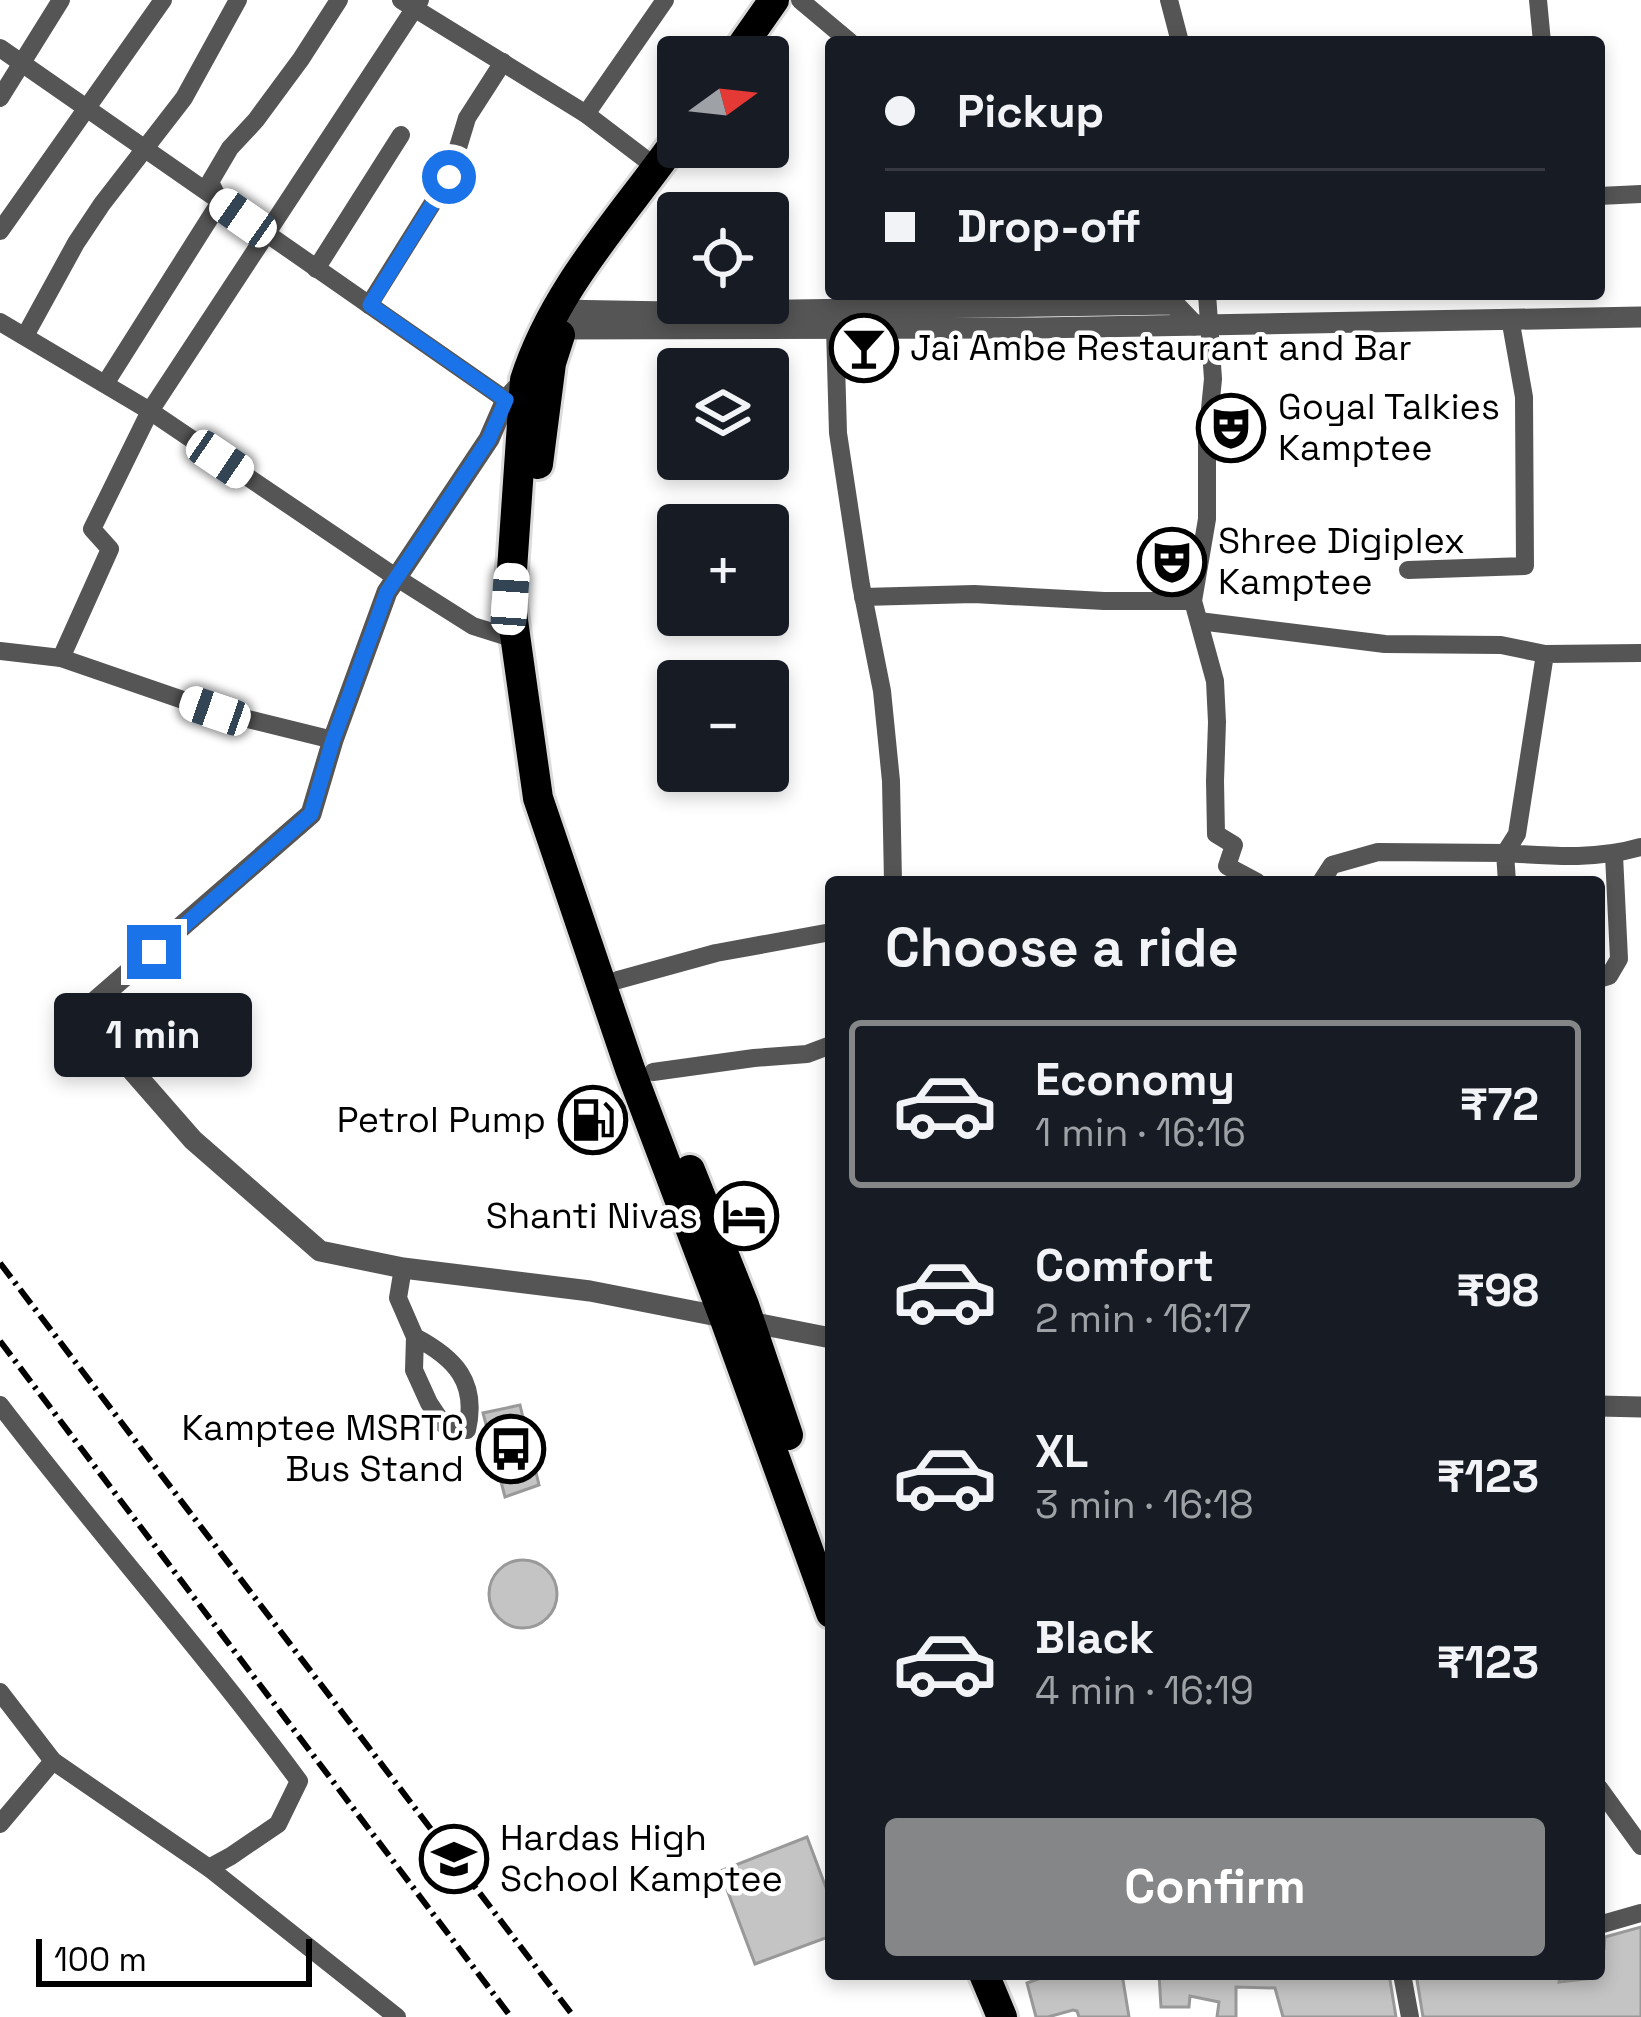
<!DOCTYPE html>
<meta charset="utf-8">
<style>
body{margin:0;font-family:"Space Grotesk",sans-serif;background:#242831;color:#f1f3f6;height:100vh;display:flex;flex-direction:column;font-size:45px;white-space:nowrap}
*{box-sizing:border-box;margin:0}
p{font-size:39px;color:#9ea1a6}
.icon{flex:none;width:66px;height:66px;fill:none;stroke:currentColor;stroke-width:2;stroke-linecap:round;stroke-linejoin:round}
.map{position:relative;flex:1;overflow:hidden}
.sheet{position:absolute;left:825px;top:876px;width:780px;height:1104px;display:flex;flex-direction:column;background:#171b24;border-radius:12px;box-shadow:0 6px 18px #0003}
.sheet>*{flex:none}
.top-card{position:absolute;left:825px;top:36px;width:780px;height:264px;border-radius:12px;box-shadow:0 6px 18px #0003;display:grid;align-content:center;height:264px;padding:0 60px;background:#171b24}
.needle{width:78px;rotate:75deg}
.buttons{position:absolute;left:657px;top:36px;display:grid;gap:24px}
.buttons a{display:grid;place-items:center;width:132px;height:132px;border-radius:12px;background:#171b24;box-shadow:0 6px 18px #0003;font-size:60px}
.scale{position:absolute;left:36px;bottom:30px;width:276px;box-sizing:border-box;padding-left:12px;border:6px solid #000;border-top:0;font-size:33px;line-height:42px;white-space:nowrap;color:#000;-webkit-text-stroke:9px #fff;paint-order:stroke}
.end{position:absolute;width:54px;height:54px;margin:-27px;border:15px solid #1a73e8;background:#fff;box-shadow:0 0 0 6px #fff}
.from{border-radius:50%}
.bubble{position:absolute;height:84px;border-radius:12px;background:#171b24;box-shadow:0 6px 18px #0003;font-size:39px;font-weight:600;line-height:84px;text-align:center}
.car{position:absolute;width:36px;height:72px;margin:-36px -18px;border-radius:15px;box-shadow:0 0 9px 3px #0007;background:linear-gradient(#fff 24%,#345 0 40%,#fff 0 76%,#345 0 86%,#fff 0)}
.top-card b{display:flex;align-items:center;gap:42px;height:114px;font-size:45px}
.top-card b+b{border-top:3px solid #363941}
.top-card i{width:30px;height:30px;background:#f1f3f6}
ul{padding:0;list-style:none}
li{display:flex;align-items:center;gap:36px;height:168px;margin:0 24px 18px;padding:0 36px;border:6px solid transparent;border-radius:12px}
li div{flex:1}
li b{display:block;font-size:45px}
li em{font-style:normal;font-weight:600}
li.current{border-color:#858687}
li>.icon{width:108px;height:108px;stroke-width:1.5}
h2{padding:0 60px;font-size:54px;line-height:144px}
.action{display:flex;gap:24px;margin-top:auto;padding:24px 60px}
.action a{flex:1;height:138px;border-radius:12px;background:#858687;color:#fff;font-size:48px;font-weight:600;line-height:138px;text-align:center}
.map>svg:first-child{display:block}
.building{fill:#c4c4c4;stroke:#999;stroke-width:3}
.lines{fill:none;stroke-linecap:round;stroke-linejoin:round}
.trunk-casing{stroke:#dbdbdb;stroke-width:36}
.minor{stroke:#555;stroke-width:18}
.tertiary{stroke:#555;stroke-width:21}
.trunk{stroke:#000;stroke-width:30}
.rail{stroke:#000;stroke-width:6;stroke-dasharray:18 6 3 6;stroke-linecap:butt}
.route{stroke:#1a73e8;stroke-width:15}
.labels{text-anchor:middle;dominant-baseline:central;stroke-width:9;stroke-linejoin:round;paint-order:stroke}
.poi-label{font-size:36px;fill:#000;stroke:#fff;text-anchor:start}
</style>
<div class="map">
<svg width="1641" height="2017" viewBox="0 0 1641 2017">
<rect width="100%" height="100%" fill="#fff"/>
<g class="building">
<polygon points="520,1405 539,1485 505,1497 483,1413"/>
<circle cx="523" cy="1594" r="34"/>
<polygon points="807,1837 831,1901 831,1936 755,1964 720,1871"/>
<polygon points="1641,1927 1641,2017 1423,2017 1416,1974 1522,1974 1522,1977 1560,1978 1559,1982 1594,1978 1593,1974 1599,1974 1599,1950 1604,1949 1605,1937"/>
<polygon points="1052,1974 1122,1974 1129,2017 1079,2017 1077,2011 1073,2010 1048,2017 1036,2017 1027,1983"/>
<polygon points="1159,1974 1218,1974 1218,1977 1225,1977 1225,1974 1389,1974 1396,2017 1283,2017 1275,1988 1236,1987 1236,2017 1217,2017 1219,2002 1190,1996 1189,2007 1161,2007"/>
</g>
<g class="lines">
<g class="trunk-casing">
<g id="trunk">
<polyline points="734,57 774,0"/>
<path d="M678 138C624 215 554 288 525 380L510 599 538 798 630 1069 724 1317 831 1613"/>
<polyline points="538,464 551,363 560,335"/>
<polyline points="690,1170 744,1305 788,1435"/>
<polyline points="984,1974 1002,2017"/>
</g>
</g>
<g class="minor">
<polyline points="401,0 586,114 657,168"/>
<polyline points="800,0 850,42"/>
<polyline points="1169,0 1180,42"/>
<polyline points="1538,0 1542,42"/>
<polyline points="0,48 506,400"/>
<polyline points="0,98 61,0"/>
<polyline points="586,114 665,0"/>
<polyline points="1599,196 1641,194"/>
<polyline points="0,231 163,0"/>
<polyline points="316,269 401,135"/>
<polyline points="1207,294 1213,379 1207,439 1207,519 1193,601 1215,681 1217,722 1215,781 1216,834 1234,845 1227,866 1257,882"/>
<polyline points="369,305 449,177 467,118 503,62"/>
<polyline points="0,322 150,411 397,578 473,626 518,640"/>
<polyline points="835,328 838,433 861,585 882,691 891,781 893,882"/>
<polyline points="25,336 76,243 102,204 184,98 238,0"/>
<polyline points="105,384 220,202 210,182 230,148 256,120 301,59 339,0"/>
<polyline points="1408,570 1525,566 1524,397 1510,318"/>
<polyline points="863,597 974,594 1104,601 1193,601"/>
<polyline points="1199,621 1385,644 1501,645 1545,654"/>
<polyline points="0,651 61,658"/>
<path d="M1641 653 1545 654 1517 834 1505 853C1551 856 1597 860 1641 847"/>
<polyline points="333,740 215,711 61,658 110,549 92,529 150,411 420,0"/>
<polyline points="1321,882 1332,865 1378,852 1505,853 1507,882"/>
<polyline points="1599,979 1609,976 1619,959 1614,855"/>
<polyline points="618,980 716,953 831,932"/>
<polyline points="653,1072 754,1058 807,1054 831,1045"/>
<path d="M403 1268 398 1298 415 1337 414 1370 429 1403 443 1424 467 1430C478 1382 455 1358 415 1337"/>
<path d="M0 1405C97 1532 204 1652 299 1781L278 1824 231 1856 209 1868"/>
<polyline points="0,1692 53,1761 209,1868 397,2017"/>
<polyline points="1599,1788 1641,1846"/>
<polyline points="0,1824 53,1761"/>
<polyline points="1599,1925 1641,1913"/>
<polyline points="1402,1974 1410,2017"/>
</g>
<g class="tertiary">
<polyline points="556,310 671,312 1174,304 1194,325"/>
<polyline points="546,329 1037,328 1641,317"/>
<polyline points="526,379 506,400 489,439 387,592 333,740 311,814 82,1013 193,1140 320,1251 403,1268 590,1291 831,1338"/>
<polyline points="1599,1406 1641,1407"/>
</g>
<use href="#trunk" class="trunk"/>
<g class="rail">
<polyline points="0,1263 574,2017"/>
<polyline points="0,1341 511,2017"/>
</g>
</g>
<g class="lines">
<polyline class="route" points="154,952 311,814 333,740 387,592 489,439 506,400 370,305 449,177"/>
</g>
<defs>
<g id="bar-ring" transform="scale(3.45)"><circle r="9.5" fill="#fff" stroke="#000" stroke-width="1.5"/><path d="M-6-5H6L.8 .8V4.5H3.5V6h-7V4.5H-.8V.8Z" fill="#000"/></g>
<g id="theatre-ring" transform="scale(3.45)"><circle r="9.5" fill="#fff" stroke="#000" stroke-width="1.5"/><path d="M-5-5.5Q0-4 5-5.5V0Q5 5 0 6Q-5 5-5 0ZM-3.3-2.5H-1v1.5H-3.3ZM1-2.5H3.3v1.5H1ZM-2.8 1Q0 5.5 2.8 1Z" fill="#000"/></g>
<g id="fuel-ring" transform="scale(3.45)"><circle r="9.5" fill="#fff" stroke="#000" stroke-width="1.5"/><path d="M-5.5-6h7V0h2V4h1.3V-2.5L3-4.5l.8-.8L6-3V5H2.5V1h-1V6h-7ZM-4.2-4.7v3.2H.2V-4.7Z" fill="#000"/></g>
<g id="hotel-ring" transform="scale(3.45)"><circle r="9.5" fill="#fff" stroke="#000" stroke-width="1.5"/><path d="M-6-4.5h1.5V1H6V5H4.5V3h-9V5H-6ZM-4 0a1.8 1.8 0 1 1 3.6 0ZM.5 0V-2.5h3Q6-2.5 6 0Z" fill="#000"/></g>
<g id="bus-ring" transform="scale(3.45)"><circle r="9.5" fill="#fff" stroke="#000" stroke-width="1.5"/><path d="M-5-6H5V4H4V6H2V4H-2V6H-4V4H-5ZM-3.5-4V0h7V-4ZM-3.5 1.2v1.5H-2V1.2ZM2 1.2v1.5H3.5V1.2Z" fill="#000"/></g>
<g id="school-ring" transform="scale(3.45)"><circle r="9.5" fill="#fff" stroke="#000" stroke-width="1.5"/><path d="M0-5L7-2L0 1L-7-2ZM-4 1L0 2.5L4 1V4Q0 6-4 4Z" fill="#000"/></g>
</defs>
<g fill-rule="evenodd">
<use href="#bar-ring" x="864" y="348"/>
<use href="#theatre-ring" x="1231" y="428"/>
<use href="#theatre-ring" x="1172" y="562"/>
<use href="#fuel-ring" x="593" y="1120"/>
<use href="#hotel-ring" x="744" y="1216"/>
<use href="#bus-ring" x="511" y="1449"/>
<use href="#school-ring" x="454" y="1859"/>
</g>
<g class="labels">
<g class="poi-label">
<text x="910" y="348">Jai Ambe Restaurant and Bar</text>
<text x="1278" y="407">Goyal Talkies<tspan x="1278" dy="41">Kamptee</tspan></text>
<text x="1218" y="541">Shree Digiplex<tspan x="1218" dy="41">Kamptee</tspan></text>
<text x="546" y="1120" text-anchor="end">Petrol Pump</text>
<text x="698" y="1216" text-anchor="end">Shanti Nivas</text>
<text x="464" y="1428" text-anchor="end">Kamptee MSRTC<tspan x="464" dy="41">Bus Stand</tspan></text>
<text x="500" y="1838">Hardas High<tspan x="500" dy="41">School Kamptee</tspan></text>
</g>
</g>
</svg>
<div class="buttons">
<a><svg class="needle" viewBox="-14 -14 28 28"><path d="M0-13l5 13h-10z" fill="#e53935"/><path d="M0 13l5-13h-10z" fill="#9ea1a6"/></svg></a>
<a><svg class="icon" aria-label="locate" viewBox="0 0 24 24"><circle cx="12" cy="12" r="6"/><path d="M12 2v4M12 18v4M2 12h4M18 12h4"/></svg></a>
<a><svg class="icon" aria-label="layers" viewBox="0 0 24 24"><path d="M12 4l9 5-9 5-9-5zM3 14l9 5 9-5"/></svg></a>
<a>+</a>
<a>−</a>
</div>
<div class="scale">100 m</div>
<i class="end from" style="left:449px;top:177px"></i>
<i class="end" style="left:154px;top:952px"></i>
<div class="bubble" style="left:54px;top:993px;width:198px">1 min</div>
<i class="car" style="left:243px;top:218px;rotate:305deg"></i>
<i class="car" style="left:220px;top:459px;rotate:124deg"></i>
<i class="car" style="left:510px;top:599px;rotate:4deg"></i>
<i class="car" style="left:215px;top:711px;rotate:289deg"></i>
<div class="top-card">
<b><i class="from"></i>Pickup</b>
<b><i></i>Drop-off</b>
</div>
<section class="sheet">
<h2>Choose a ride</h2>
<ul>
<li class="current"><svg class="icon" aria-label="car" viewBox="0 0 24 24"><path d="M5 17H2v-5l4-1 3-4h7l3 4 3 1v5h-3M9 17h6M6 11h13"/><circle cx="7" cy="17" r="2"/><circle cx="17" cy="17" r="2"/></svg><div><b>Economy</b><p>1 min · 16:16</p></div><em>₹72</em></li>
<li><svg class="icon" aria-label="car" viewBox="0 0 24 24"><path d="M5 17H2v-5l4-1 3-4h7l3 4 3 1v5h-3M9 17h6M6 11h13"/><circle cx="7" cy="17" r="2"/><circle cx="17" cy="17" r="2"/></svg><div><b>Comfort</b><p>2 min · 16:17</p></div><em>₹98</em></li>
<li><svg class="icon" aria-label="car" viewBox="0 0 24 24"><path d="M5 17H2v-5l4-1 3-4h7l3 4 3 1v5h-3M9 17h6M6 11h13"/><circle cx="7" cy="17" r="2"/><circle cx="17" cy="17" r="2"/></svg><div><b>XL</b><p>3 min · 16:18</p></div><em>₹123</em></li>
<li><svg class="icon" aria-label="car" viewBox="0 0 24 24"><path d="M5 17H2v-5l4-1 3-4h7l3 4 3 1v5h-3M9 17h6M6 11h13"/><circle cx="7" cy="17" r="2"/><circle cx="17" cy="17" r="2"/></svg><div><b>Black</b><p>4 min · 16:19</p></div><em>₹123</em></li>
</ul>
<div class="action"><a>Confirm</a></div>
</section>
</div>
